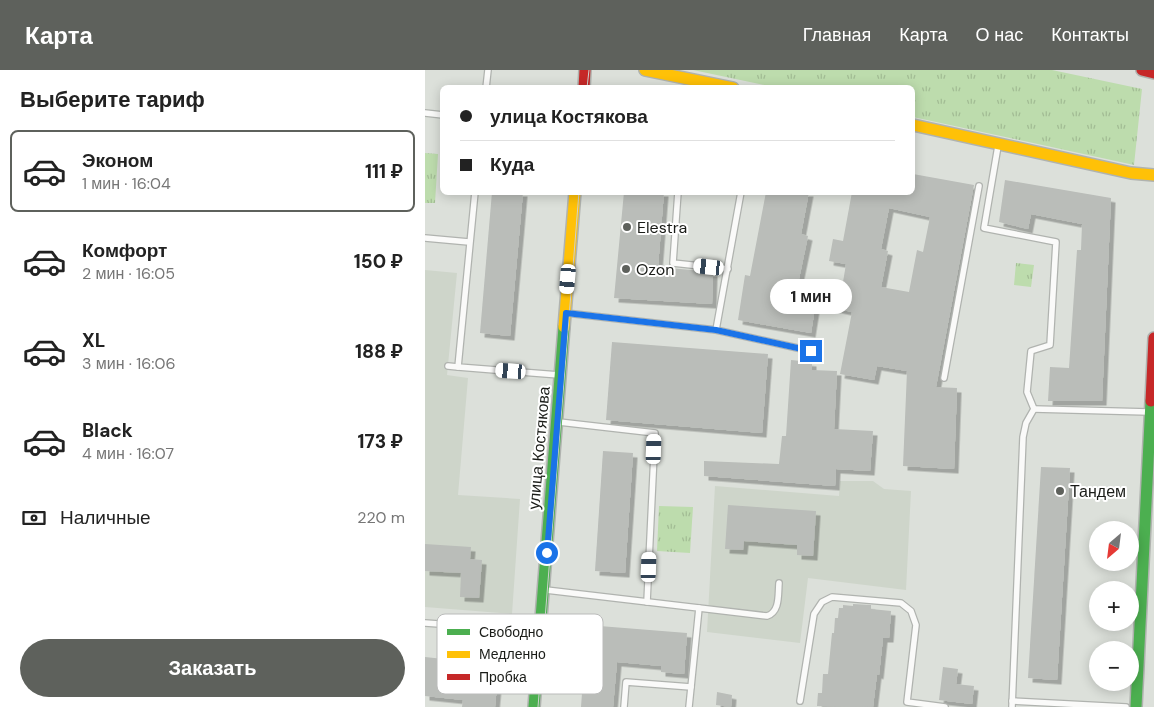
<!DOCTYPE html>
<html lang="ru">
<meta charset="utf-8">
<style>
body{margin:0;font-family:"DM Sans",sans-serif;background:#f6f6f6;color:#222;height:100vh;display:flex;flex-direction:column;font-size:19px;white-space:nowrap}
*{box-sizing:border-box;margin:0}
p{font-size:16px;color:#767676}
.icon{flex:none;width:28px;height:28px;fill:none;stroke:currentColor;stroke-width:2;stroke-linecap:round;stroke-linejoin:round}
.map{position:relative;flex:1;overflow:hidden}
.sheet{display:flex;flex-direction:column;background:#fff;width:425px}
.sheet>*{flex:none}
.top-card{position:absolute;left:15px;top:15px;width:475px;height:110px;border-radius:8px;box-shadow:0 2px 12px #0003;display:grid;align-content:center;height:110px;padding:0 20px;background:#fff}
.needle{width:32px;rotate:208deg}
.tools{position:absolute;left:664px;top:451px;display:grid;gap:10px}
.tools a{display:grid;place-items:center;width:50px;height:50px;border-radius:50%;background:#fff;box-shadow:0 2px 12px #0003;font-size:25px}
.end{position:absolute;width:22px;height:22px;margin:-11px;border:6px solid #1a73e8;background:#fff;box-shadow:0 0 0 2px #fff}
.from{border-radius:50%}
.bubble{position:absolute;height:35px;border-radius:18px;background:#fff;box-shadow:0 2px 12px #0003;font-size:16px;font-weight:800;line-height:35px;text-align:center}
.car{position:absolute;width:15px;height:30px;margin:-15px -8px;border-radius:6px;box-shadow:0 0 4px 1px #0007;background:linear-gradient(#fff 24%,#345 0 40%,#fff 0 76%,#345 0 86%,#fff 0)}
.top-card b{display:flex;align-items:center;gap:18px;height:48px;font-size:19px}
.top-card b+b{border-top:1px solid #e0e0e0}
.top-card i{width:12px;height:12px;background:#222}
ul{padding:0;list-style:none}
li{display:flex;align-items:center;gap:15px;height:82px;margin:0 10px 8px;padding:0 10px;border:2px solid transparent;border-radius:8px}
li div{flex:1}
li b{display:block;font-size:19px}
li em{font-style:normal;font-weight:800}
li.active{border-color:#5e615c}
li>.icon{width:45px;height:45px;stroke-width:1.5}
h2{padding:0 20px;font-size:22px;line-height:60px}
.pay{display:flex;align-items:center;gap:12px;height:55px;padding:0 20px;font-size:19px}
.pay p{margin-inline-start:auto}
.primary-button{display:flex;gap:10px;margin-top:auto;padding:10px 20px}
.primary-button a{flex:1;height:58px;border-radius:30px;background:#5e615c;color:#fff;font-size:20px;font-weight:800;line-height:58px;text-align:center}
header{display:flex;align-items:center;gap:30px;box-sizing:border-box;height:70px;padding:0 25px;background:#5e615c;color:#fff}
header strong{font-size:24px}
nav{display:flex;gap:28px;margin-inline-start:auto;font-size:18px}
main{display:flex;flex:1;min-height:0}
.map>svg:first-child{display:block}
.built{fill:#ced5ca}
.park{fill:url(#park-tufts)}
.building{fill:#babdb9;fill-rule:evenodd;filter:url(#shadow)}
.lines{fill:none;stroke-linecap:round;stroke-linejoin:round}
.lane-casing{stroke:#b0b3af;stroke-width:8}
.fast-casing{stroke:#b0b3af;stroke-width:14}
.slow-casing{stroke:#b0b3af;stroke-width:14}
.jam-casing{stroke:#b0b3af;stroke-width:14}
.lane{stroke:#fafaf9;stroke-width:5.5}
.fast{stroke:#4caf50;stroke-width:11}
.slow{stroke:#ffc107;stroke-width:11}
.jam{stroke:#c62828;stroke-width:11}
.tram{stroke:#cfd1cf;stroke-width:1}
.route{stroke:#1a73e8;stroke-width:6}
.poi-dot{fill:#5e615c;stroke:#fff;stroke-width:2}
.labels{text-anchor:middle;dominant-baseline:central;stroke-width:4;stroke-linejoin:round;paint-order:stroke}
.poi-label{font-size:16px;fill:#1a1c18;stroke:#fff;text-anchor:start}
.street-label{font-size:16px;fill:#1a1c18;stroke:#fff}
.key{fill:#fff;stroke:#babbba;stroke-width:1}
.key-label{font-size:14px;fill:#1a1c18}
</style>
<header>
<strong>Карта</strong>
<nav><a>Главная</a><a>Карта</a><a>О нас</a><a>Контакты</a></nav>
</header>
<main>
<section class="sheet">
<h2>Выберите тариф</h2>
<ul>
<li class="active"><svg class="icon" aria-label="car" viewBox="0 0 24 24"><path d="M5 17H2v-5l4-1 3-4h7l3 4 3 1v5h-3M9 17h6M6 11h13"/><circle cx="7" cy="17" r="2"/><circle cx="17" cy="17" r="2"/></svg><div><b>Эконом</b><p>1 мин · 16:04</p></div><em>111 ₽</em></li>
<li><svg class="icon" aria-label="car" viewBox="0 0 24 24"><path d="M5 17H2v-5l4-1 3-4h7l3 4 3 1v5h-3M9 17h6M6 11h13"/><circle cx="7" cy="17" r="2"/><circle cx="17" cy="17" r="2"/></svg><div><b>Комфорт</b><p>2 мин · 16:05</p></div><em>150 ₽</em></li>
<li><svg class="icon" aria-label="car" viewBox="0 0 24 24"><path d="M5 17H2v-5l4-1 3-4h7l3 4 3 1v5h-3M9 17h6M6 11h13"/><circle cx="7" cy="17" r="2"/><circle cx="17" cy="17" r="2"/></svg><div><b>XL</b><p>3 мин · 16:06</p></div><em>188 ₽</em></li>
<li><svg class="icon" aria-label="car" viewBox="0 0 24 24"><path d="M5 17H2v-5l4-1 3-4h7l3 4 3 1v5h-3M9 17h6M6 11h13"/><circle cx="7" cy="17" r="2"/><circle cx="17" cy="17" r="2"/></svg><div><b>Black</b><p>4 мин · 16:07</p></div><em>173 ₽</em></li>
</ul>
<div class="pay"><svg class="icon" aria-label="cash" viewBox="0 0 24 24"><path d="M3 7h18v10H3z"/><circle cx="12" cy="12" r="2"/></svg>Наличные<p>220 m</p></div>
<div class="primary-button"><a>Заказать</a></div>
</section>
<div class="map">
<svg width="729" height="637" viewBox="0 0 729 637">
<defs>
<pattern id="park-tufts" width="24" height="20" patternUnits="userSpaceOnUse" patternTransform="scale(1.25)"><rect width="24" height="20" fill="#bddcad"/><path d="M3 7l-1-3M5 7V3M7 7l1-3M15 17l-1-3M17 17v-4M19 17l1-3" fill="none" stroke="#a2bc94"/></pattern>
<filter id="shadow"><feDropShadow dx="4.5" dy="4.5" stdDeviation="0" flood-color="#0004"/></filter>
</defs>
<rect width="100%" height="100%" fill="#dce0da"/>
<g class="built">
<polygon points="0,200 32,203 22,305 43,308 33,425 95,429 87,544 0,537"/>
<polygon points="415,411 448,411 459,419 486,421 481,520 383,508 375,573 282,562 290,416 414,426"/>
</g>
<g class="park">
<polygon points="268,0 627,0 717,19 709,95 488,47 488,18 349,17"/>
<polygon points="0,83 13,84 10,133 0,133"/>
<polygon points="591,193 609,195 606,217 589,215"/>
<polygon points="234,436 268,437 265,483 232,481"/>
</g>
<g class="building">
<path d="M488 104 549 115 511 317 532 318 529 399 478 396 482 301 452 296 449 310 415 304 427 242 395 235 394 239 390 238 386 263 313 250 320 205 325 206 341 122H384L376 164 383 166 374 209 417 218 421 194 404 191 408 169 418 171 427 122H488ZM464 138 505 147 498 182 492 180 484 222 456 217 463 181 456 179Z"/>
<polygon points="580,110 686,128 677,331 623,331 625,297 644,298 652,180 656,180 657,154 606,144 603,159 574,152"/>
<polygon points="67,122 98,122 85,266 55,263"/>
<polygon points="199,122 239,122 233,197 288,202 287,234 189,228"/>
<polygon points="187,272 343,284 337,363 181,350"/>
<polygon points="366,290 387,292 387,300 412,301 409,359 448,361 445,401 411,399 410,416 279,406 279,391 354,394 357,366 361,366"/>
<polygon points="178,381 208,383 200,503 170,501"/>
<polygon points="616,397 645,398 632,610 603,608"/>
<polygon points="303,435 391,441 388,486 372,485 372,475 319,471 318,480 300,479"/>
<polygon points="0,474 46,477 45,489 57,490 54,528 35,527 36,503 0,501"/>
<polygon points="428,534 446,535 446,539 466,541 464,568 458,568 454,605 452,604 448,637 392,636 393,623 397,623 398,604 403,604 407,563 409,563 410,548 413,548 414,538 418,538 418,535 428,536"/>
<polygon points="162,555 262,563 259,604 236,602 236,596 192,592 188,637 156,637"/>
<polygon points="0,587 74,595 70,637 37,637 38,630 0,626"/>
<polygon points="518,597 533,599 531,614 549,616 547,634 514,630"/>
<polygon points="292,622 307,625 306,637 291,635"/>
</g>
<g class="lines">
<g class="lane-casing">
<g id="lane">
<polyline points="61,18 63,0"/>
<polyline points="0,43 18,45"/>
<polyline points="573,76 559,158 631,172 625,275 606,281 602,322 609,339 601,353 598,367 587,637"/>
<polyline points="50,122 33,297 134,305"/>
<polyline points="253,122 248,193 303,199"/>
<polyline points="0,168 44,172"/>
<polyline points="141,243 291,260 386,281"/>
<polyline points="291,260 316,122"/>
<polyline points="23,296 33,297"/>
<polyline points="519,308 554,116"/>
<polyline points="609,339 724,342"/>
<polyline points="134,352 230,363 222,532"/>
<polyline points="121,520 274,538 264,637"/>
<path d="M274 538 342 546C355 542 353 525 354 513"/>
<polyline points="0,553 113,561"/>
<polyline points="375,631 389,544 397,532 407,527 476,533 486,541 491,555 482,632 520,637"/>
<polyline points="587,631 701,637"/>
<polyline points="199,637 201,612 266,617"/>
</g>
</g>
<g class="fast-casing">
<g id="fast">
<polyline points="109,637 139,257"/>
<polyline points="711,637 726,331"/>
</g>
</g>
<g class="slow-casing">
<g id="slow">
<polyline points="220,0 308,18"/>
<polyline points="488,55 706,103 729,105"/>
<polyline points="139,257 150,122"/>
</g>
</g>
<g class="jam-casing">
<g id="jam">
<polyline points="717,0 729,3"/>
<polyline points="159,18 160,0"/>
<polyline points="726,331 729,268"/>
</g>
</g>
<use href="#lane" class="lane"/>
<use href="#fast" class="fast"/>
<use href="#slow" class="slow"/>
<use href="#jam" class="jam"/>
<g class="tram">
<polyline points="162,18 164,0"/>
<polyline points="113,637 154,122"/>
</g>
</g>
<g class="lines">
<polyline class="route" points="122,483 141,243 291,260 386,281"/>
</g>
<g class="poi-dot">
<circle cx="202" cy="157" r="5"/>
<circle cx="201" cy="199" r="5"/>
<circle cx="635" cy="421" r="5"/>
</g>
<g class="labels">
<g class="poi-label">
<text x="212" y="157">Elestra</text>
<text x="211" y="199">Ozon</text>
<text x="645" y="421">Тандем</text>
</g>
<g class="street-label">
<text transform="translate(114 378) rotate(-85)">улица Костякова</text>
</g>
</g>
<rect x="12" y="544" width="166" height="80" rx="8" class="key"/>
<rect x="22" y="559" width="23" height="6" fill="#4caf50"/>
<rect x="22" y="581" width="23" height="7" fill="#ffc107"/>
<rect x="22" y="604" width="23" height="6" fill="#c62828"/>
<g class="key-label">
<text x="54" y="567">Свободно</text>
<text x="54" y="589">Медленно</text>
<text x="54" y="612">Пробка</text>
</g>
</svg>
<div class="tools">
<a><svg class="needle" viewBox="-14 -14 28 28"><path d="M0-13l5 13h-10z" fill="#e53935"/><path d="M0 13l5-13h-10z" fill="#767676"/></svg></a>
<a>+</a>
<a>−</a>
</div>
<i class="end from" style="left:122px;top:483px"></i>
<i class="end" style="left:386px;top:281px"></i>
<div class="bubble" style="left:345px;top:209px;width:82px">1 мин</div>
<i class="car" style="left:284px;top:197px;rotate:276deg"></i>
<i class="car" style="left:143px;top:209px;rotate:185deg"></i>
<i class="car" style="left:86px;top:301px;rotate:274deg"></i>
<i class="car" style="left:229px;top:379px;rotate:2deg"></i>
<i class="car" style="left:224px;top:497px;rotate:2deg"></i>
<div class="top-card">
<b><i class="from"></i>улица Костякова</b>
<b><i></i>Куда</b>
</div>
</div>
</main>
